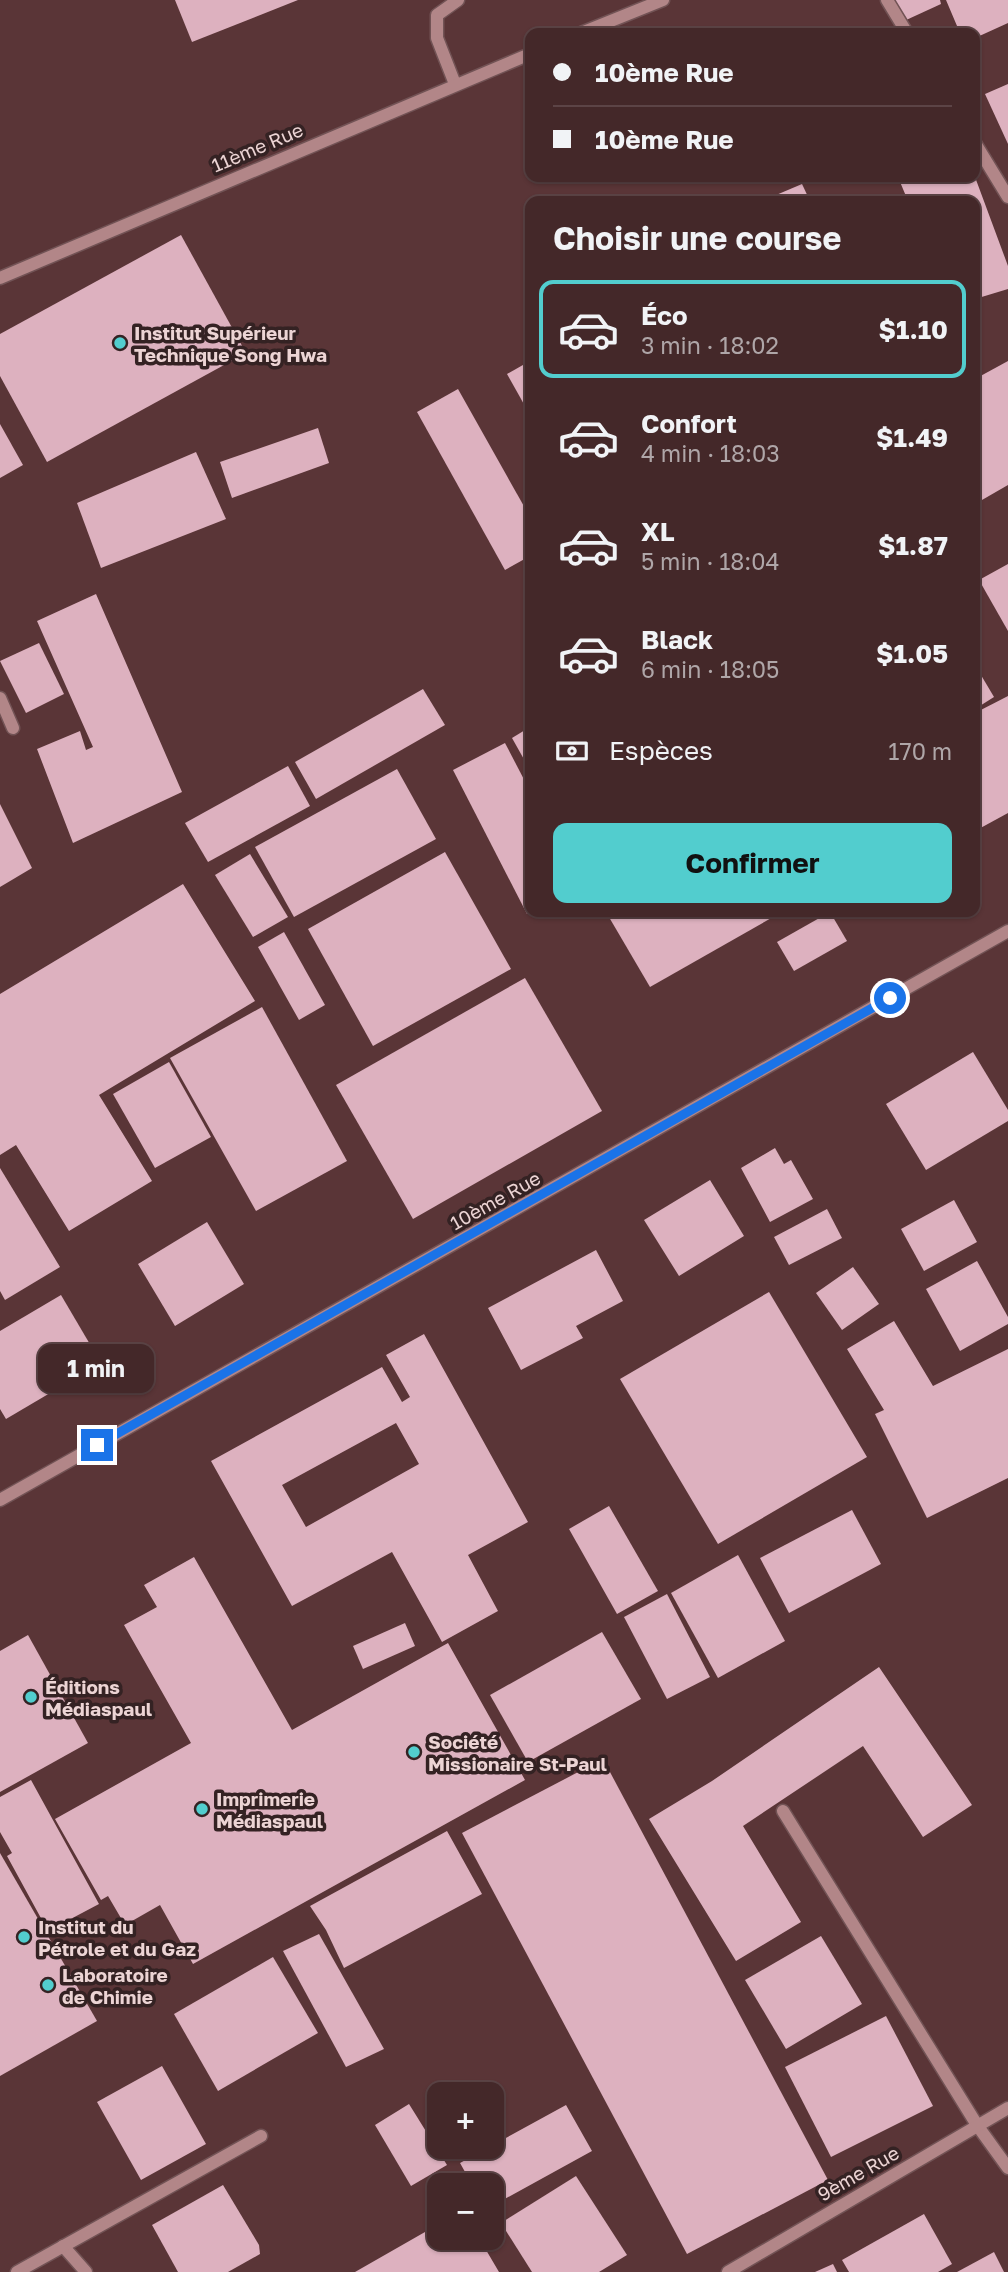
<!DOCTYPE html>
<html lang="fr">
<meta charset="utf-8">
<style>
body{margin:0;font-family:"Golos Text",sans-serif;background:#4e3435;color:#f1f3f6;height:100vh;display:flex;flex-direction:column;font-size:26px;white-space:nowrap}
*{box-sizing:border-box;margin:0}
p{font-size:23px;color:#afa6a8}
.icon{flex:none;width:38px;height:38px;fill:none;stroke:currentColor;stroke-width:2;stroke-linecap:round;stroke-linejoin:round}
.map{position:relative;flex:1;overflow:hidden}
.drawer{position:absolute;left:525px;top:196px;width:455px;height:721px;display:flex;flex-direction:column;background:#442829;border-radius:14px;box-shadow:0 2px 5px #0004,0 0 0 2px #5c4446}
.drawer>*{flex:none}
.guide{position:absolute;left:525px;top:28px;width:455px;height:154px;border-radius:14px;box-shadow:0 2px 5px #0004,0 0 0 2px #5c4446;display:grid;align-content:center;height:154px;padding:0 28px;background:#442829}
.fabs{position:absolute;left:427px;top:2082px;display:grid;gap:14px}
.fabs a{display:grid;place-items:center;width:77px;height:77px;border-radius:14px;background:#442829;box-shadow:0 2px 5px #0004,0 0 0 2px #5c4446;font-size:35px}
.end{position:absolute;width:32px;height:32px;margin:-16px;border:9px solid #1a73e8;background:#fff;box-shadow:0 0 0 4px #fff}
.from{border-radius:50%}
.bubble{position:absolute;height:49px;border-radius:14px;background:#442829;box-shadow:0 2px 5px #0004,0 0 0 2px #5c4446;font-size:23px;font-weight:700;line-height:49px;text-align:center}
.guide b{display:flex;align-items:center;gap:24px;height:66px;font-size:26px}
.guide b+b{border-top:2px solid #5c4446}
.guide i{width:18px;height:18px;background:#f1f3f6}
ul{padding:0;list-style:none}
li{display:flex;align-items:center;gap:21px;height:98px;margin:0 14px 10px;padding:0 14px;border:4px solid transparent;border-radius:14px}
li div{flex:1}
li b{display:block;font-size:26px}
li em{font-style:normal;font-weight:700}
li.selected{border-color:#52cdce}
li>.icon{width:63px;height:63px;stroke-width:1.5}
h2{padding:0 28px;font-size:32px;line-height:84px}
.pay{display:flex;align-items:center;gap:18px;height:77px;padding:0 28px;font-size:26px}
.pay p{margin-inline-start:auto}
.cta{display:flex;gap:14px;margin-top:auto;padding:14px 28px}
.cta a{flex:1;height:80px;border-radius:14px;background:#52cdce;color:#111;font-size:28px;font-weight:700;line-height:80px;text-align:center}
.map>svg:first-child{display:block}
.building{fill:#ddb1bf;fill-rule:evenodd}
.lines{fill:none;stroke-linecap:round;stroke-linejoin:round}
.minor-casing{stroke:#725355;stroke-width:15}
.minor{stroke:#b28688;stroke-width:12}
.route{stroke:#1a73e8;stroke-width:9}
.poi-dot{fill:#52cdce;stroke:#342223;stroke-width:2.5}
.labels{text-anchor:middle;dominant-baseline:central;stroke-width:7;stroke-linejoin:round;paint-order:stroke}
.street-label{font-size:19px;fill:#ecd4d4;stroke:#342223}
.poi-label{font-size:19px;font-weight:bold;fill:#ecd4d4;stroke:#342223;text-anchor:start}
</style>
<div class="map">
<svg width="1008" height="2272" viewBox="0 0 1008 2272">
<rect width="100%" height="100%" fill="#5a3537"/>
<g class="building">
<polygon points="175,0 298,0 192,42"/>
<polygon points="894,0 940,0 941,4 904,21"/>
<polygon points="946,0 1008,0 1008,23 975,38 975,33 960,33"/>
<polygon points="1008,84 1008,144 985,94"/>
<polygon points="898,177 975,177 1008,266 1008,289 975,299 975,201 908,201"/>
<polygon points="802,184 810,201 762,201"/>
<polygon points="181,235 246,353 47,462 0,376 0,334"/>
<polygon points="530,361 530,415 507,374"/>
<polygon points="1008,361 1008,485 975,504 975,379"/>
<polygon points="458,389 530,517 530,556 505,570 417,412"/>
<polygon points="0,424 23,465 0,478"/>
<polygon points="318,428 329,463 232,498 220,462"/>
<polygon points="196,452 226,519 101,568 77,503"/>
<polygon points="1008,564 1008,631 979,580"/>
<polygon points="96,594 182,792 73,843 37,749 80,731 86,750 93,747 37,621"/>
<polygon points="39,643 64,694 26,713 0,661"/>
<polygon points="975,665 994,697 975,709"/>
<polygon points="423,689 445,725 316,799 295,762"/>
<polygon points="1008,696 1008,813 975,831 975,713"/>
<polygon points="530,727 530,770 512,738"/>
<polygon points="505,743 530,791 530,912 527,914 453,770"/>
<polygon points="288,766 310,806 208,862 185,823"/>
<polygon points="397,769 436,839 294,917 255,847"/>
<polygon points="0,804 32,868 0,887"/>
<polygon points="445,852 511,969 373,1046 308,929"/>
<polygon points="250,854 288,917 253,937 215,875"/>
<polygon points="183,884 255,1001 99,1095 152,1181 69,1231 16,1145 0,1155 0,994"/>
<polygon points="606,912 782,912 650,987"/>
<polygon points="830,912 847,941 794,971 777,942"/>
<polygon points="284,932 325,1005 299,1020 258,947"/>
<polygon points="525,978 602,1111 413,1219 336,1085"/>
<polygon points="262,1007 347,1161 256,1211 170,1058"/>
<polygon points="973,1052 1008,1110 1008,1121 926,1170 886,1104"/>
<polygon points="169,1062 211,1137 155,1168 113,1094"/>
<polygon points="775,1148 784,1164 791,1160 813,1199 770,1222 741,1168"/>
<polygon points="0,1168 60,1267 5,1300 0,1291"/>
<polygon points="710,1180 744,1236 679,1276 644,1220"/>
<polygon points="954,1200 977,1242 924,1271 901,1229"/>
<polygon points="827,1209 842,1238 789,1265 774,1237"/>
<polygon points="207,1222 244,1284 175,1326 138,1264"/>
<polygon points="596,1250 623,1301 576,1326 583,1338 521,1370 488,1308"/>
<polygon points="977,1261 1008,1317 1008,1324 960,1351 926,1289"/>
<polygon points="853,1267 879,1304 842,1330 816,1293"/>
<polygon points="769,1292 867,1457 718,1544 620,1379"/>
<polygon points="61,1295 101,1363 6,1419 0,1409 0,1331"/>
<polygon points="894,1321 933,1386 1008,1349 1008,1478 927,1518 875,1414 884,1410 847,1349"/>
<path d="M424 1334 528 1522 468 1555 498 1611 442 1642 392 1552 292 1606 211 1461 382 1367 402 1402 410 1397 386 1355ZM396 1423 419 1464 306 1527 282 1485Z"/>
<polygon points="609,1506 658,1591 617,1614 569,1529"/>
<polygon points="852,1510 881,1564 789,1613 760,1558"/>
<polygon points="738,1555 785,1641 718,1678 671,1593"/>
<polygon points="194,1557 292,1730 448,1643 525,1780 193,1964 160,1905 125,1925 108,1896 101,1900 55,1819 191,1743 124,1625 157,1607 144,1585"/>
<polygon points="667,1594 710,1677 667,1699 624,1617"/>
<polygon points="405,1623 415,1646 363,1669 353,1646"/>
<polygon points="602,1632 641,1699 528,1762 490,1695"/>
<polygon points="28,1635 88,1743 0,1792 0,1651"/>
<polygon points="879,1667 972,1805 923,1837 863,1746 743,1826 801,1922 736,1961 649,1819 712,1781"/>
<polygon points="603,1759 828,2180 687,2254 462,1833"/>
<polygon points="31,1780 99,1904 48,1931 7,1856 12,1853 0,1832 0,1797"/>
<polygon points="447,1831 482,1894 344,1968 326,1930 310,1906"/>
<polygon points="0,1853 97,2021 0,2076"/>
<polygon points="319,1934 384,2049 346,2067 283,1951"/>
<polygon points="821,1936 862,2004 786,2049 745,1980"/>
<polygon points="273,1957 318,2033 218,2091 174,2014"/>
<polygon points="886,2016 933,2106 831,2157 785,2067"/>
<polygon points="162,2066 206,2144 141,2180 97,2102"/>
<polygon points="409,2104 447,2165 411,2186 375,2125"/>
<polygon points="566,2105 592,2151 492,2206 492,2186 473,2186 460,2163"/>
<polygon points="576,2176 627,2255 599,2272 532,2272 501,2223"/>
<polygon points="223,2185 259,2245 260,2254 228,2272 178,2272 152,2225"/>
<polygon points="924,2214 952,2264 938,2272 849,2272 842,2260"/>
<polygon points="439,2224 439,2238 479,2238 499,2272 355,2272"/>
<polygon points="994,2252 1004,2272 957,2272"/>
<polygon points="833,2264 837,2272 815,2272"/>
</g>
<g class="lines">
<g class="minor-casing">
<g id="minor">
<polyline points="887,0 907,33"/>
<polyline points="581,33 663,0"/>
<polyline points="455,84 437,38 437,15 458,0"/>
<polyline points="975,143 1008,197"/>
<polyline points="0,278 530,54"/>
<polyline points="0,698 13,728"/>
<polyline points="0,1500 1008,931"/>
<polyline points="783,1811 977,2125 1008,2168"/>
<polyline points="63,2246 86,2272"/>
<polyline points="17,2272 261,2136"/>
<polyline points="728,2272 1008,2108"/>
</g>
</g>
<use href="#minor" class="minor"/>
</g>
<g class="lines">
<polyline class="route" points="97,1445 890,998"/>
</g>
<g class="poi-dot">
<circle cx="120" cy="343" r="7"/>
<circle cx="31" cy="1697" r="7"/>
<circle cx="414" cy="1752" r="7"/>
<circle cx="202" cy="1809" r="7"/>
<circle cx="24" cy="1937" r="7"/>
<circle cx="48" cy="1985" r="7"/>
</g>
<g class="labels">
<g class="street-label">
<text transform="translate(257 147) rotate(-23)">11ème Rue</text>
<text transform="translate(495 1200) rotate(-29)">10ème Rue</text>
<text transform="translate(858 2173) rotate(-30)">9ème Rue</text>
</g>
<g class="poi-label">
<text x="134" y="332">Institut Supérieur<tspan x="134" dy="22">Technique Song Hwa</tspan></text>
<text x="45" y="1686">Éditions<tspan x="45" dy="22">Médiaspaul</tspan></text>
<text x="428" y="1741">Société<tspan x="428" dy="22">Missionaire St-Paul</tspan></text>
<text x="216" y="1798">Imprimerie<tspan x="216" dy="22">Médiaspaul</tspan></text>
<text x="38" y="1926">Institut du<tspan x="38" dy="22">Pétrole et du Gaz</tspan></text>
<text x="62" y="1974">Laboratoire<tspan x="62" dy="22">de Chimie</tspan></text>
</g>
</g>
</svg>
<div class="fabs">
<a>+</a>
<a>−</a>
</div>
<i class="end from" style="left:890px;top:998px"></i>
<i class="end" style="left:97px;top:1445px"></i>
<div class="bubble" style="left:38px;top:1344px;width:116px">1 min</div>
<div class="guide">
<b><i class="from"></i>10ème Rue</b>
<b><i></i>10ème Rue</b>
</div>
<section class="drawer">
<h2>Choisir une course</h2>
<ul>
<li class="selected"><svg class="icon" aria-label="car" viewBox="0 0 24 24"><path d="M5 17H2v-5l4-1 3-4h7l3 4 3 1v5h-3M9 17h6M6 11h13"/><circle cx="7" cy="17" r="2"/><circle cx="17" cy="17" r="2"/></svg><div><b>Éco</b><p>3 min · 18:02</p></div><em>$1.10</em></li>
<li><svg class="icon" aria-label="car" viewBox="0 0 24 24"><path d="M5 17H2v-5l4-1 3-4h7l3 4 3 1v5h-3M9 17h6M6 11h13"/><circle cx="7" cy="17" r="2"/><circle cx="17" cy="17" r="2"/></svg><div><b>Confort</b><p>4 min · 18:03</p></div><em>$1.49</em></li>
<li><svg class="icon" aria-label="car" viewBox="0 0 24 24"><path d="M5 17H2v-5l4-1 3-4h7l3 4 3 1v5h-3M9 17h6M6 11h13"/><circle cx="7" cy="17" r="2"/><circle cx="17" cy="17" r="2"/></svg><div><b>XL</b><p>5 min · 18:04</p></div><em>$1.87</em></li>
<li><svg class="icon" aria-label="car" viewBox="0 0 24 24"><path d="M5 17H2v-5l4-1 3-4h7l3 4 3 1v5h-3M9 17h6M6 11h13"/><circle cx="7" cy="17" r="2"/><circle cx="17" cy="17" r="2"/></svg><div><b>Black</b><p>6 min · 18:05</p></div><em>$1.05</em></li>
</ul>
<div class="pay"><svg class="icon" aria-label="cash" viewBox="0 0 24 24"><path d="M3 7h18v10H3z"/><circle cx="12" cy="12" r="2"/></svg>Espèces<p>170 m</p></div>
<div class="cta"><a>Confirmer</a></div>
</section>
</div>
